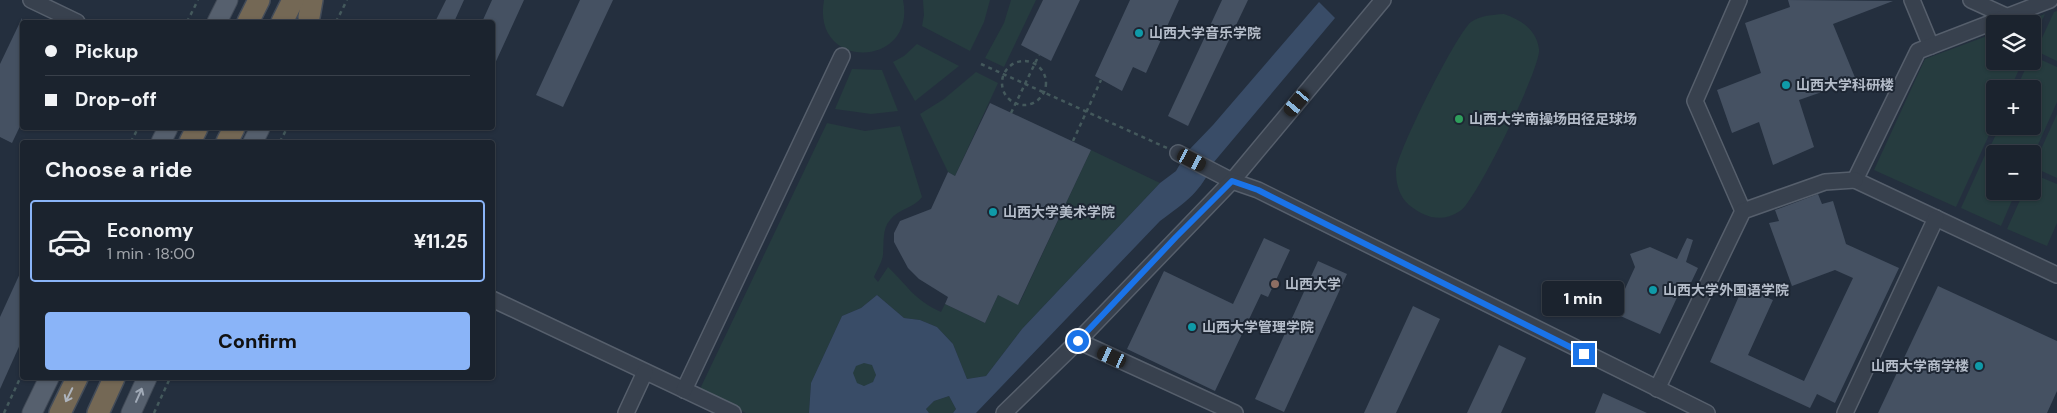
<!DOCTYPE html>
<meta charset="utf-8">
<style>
body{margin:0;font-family:"DM Sans","Noto Sans SC",sans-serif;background:#242b36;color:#f1f3f6;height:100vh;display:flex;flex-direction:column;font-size:19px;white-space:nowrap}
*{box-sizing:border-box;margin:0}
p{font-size:16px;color:#a0a4aa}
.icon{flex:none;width:28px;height:28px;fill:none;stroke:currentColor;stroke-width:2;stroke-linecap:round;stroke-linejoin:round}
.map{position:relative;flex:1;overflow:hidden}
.drawer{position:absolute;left:20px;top:140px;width:475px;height:240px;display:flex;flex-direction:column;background:#1b232e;border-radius:5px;box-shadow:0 1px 4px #0004,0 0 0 1px #39404a}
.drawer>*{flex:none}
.guide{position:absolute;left:20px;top:20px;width:475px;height:110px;border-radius:5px;box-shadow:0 1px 4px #0004,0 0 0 1px #39404a;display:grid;align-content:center;height:110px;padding:0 25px;background:#1b232e}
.fabs{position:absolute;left:1986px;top:15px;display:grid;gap:10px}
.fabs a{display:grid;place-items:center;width:55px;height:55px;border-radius:5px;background:#1b232e;box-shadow:0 1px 4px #0004,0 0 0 1px #39404a;font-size:25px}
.end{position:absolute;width:22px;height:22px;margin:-11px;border:6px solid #1a73e8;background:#fff;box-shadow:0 0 0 2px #fff}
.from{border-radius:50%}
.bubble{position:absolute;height:35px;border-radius:5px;background:#1b232e;box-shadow:0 1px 4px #0004,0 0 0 1px #39404a;font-size:16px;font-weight:800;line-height:35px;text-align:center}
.car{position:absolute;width:15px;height:30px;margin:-15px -8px;border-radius:6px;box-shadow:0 0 4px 1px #0007;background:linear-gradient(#222 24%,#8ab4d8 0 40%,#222 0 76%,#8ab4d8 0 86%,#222 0)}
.guide b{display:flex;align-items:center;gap:18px;height:48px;font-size:19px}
.guide b+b{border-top:1px solid #39404a}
.guide i{width:12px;height:12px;background:#f1f3f6}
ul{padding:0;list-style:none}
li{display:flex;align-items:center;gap:15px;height:82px;margin:0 10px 8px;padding:0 15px;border:2px solid transparent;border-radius:5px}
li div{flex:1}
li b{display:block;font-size:19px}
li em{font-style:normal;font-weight:800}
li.active{border-color:#8ab4f8}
li>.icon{width:45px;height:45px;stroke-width:1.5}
h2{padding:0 25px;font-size:22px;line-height:60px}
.action{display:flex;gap:10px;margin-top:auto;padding:10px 25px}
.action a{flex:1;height:58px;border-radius:5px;background:#8ab4f8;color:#111;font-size:20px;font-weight:800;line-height:58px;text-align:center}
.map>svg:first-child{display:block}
.green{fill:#263c3f}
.water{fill:#394c67;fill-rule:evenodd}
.building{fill:#455162}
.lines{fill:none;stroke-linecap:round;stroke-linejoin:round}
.minor-casing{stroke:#565f6c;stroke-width:18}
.major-casing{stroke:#414a57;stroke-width:21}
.highway-casing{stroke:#434c59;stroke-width:24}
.path{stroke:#44595c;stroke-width:2.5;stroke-dasharray:4 4;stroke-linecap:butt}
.minor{stroke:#38414e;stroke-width:15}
.major{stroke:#56606e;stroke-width:19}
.highway{stroke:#746855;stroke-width:21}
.path-bridge{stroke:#44595c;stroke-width:2.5;stroke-dasharray:4 4;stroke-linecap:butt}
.oneway{stroke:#aeb4bd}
.oneway2{stroke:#a1aab7}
.route{stroke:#1a73e8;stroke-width:6}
.culture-dot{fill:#0f9aa8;stroke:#1d2633;stroke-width:2}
.leisure-dot{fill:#2e9e5b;stroke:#1d2633;stroke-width:2}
.education-dot{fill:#8d6e63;stroke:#1d2633;stroke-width:2}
.labels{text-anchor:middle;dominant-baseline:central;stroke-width:4;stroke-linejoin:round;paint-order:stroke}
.poi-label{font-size:14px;font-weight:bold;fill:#b4bcc9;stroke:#1d2633;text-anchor:start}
</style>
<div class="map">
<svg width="2057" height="413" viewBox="0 0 2057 413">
<rect width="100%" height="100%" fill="#242f3e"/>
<g class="green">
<path d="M824 0H903C917 68 811 72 824 0Z"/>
<polygon points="923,0 990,0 984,22 970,51 922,26 924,15"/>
<polygon points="1011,0 1036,0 1004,67 985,58 1004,23"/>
<polygon points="2057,11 2057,61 2036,51 2054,12"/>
<path d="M1504 14C1521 20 1536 29 1539 49 1542 66 1475 203 1460 211 1442 223 1425 218 1409 205 1399 196 1396 184 1396 171 1397 152 1457 33 1471 22 1481 15 1492 15 1504 14Z"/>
<polygon points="2045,14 2033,40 2032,24 2018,24"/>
<polygon points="1995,33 1995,61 2023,61 2010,89 1995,89 1995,122 1956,207 1874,170 1925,59"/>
<polygon points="917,44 959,66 915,101 893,62 904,56"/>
<polygon points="2033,56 2057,67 2057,102 2033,156 2032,154 2000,154 1989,149 2000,126 2032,126 2032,89 2016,89 2029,61 2032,61"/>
<polygon points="852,69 882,70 898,111 871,114 835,109"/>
<polygon points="976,72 998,83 955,176 948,172 920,114 944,99"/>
<polygon points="2057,114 2057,178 2033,167"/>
<path d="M827 123 865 131 900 126 922 197C914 208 898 209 890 220 882 229 884 243 883 255 882 262 877 270 874 277L878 282 888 267C909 287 913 299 941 312L945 304 985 323 998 295 1019 304 1091 150 1160 183 1022 329 986 376 967 379 953 344 937 327 920 320 904 318 877 295 861 308 842 316 811 383 809 413H746L699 391Z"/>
<polygon points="1985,155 1995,159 1995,191 2016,191 2001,226 1961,208"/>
<polygon points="2033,174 2057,184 2057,223 2047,246 2007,229 2024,191 2032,191"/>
<circle cx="864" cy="374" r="12"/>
<polygon points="949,396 956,409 953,413 929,413 926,409 934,401"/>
</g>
<path class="water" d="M1319 2 1335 18 1214 162C1200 193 1187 201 1160 221L976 413H953L956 409 949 396 934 401 926 409 929 413H809L811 383 842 316 861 308 877 295 904 318 920 320 937 327 953 344 967 379 986 376 1022 329 1160 183 1176 171 1187 152 1213 125ZM864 363 872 365 876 375 873 382 864 386 857 383 853 373 856 366Z"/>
<g class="building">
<polygon points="446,0 464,0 454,22 435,22"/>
<polygon points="492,0 524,0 492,70 492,22 482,22"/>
<polygon points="580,0 613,0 563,107 536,95"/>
<polygon points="1043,0 1080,0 1051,61 1021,45"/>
<polygon points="1130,0 1179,0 1146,73 1133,67 1122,91 1095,76"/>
<polygon points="1222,0 1248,0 1188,126 1168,116"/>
<polygon points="1788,0 1893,1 1833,24 1856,80 1799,100 1814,147 1773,165 1759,122 1732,133 1717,90 1761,73 1745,23 1790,7"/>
<polygon points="22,18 22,122 12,143 0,137 0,64"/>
<polygon points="990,103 1091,150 1018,305 998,295 985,323 945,304 948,297 919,279 908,268 894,242 894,233 900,221 931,209 948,172 955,176"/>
<polygon points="1818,194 1822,204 1833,201 1846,244 1899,268 1835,403 1817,394 1810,408 1710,362 1743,287 1773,300 1748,355 1804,381 1853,278 1835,270 1792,286 1769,223 1779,221 1775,210"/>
<polygon points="1264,238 1290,250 1268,297 1261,294 1215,391 1127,349 1164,271 1233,304"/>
<polygon points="1687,238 1693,240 1686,262 1698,268 1687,291 1681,289 1660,334 1614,313 1635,267 1630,254 1650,247 1677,259"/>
<polygon points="1318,261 1347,274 1284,412 1255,399"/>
<polygon points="22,269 22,340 0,389 0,317"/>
<polygon points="1938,286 2057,341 2057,391 2047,413 1878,413"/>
<polygon points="1413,306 1440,319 1396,413 1364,413"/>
<polygon points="1499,345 1526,358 1501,413 1467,413"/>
<polygon points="1603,393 1647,413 1595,413"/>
</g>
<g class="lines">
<g class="minor-casing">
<g id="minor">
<polyline points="31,0 77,22"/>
<polyline points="1739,0 1695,101 1743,211"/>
<polyline points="1912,0 1931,46"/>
<polyline points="1971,0 2006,16"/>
<polyline points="2050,0 1918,51 1855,180 2057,275"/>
<polyline points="1178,153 1232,181 1383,0"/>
<polyline points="492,299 733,413"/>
<polyline points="1078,341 1235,413"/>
<polyline points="1657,389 1743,211 1825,182 1855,180"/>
<polyline points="684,390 842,56"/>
<polyline points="626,413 645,372"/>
<polyline points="1004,413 1078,341 1232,181 1258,190 1707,413"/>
<polyline points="1845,413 1936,218"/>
</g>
</g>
<g class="major-casing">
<g id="major">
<polyline points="217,22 228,0"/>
<polyline points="161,142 168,128"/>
<polyline points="253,142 260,128"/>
<polyline points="32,413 49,378"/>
<polyline points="131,413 147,378"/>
</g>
</g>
<g class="highway-casing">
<g id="highway">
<polyline points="309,17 312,0"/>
<polyline points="248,22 259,0"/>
<polyline points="282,22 293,0"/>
<polyline points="190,142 197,128"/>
<polyline points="227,142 234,128"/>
<polyline points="60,413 77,378"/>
<polyline points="98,413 114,378"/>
</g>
</g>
<g class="path">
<polyline points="187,22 198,0"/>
<polyline points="336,22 347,0"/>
<polyline points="981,64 1167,148"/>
<polyline points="131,142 138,128"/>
<polyline points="280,142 287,128"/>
<polyline points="4,413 22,374"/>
<polyline points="154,413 170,378"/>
</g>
<use href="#minor" class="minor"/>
<use href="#major" class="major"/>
<use href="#highway" class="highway"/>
<g class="path-bridge">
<circle cx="1024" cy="83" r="22"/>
<polyline points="1011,113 1039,55"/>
<polyline points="1073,141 1101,80"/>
</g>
</g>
<defs><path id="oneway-shaft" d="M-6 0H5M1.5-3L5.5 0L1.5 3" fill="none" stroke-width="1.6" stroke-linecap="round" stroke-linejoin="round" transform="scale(1.25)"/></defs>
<use class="oneway" href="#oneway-shaft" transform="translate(69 395) rotate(116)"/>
<use class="oneway2" href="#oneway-shaft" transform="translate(139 395) rotate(-66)"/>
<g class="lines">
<polyline class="route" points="1078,341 1176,237 1232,181 1258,190 1584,354"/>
</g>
<g class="culture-dot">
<circle cx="1139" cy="33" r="5"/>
<circle cx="1786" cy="85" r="5"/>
<circle cx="993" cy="212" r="5"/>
<circle cx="1653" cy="290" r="5"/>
<circle cx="1192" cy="327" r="5"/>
<circle cx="1979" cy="366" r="5"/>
</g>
<circle class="leisure-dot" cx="1459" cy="119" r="5"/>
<circle class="education-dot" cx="1275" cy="284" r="5"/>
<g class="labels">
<g class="poi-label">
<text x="1149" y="33">山西大学音乐学院</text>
<text x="1796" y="85">山西大学科研楼</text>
<text x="1469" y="119">山西大学南操场田径足球场</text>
<text x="1003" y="212">山西大学美术学院</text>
<text x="1285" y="284">山西大学</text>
<text x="1663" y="290">山西大学外国语学院</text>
<text x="1202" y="327">山西大学管理学院</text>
<text x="1969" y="366" text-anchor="end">山西大学商学楼</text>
</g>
</g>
</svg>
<div class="fabs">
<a><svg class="icon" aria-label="layers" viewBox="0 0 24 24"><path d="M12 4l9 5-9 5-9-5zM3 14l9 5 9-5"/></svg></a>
<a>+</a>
<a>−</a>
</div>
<i class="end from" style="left:1078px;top:341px"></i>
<i class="end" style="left:1584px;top:354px"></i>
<div class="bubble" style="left:1542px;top:281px;width:82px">1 min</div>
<i class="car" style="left:1297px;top:103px;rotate:220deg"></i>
<i class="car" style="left:1192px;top:160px;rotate:117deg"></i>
<i class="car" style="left:1112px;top:357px;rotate:295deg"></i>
<div class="guide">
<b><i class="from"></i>Pickup</b>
<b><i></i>Drop-off</b>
</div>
<section class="drawer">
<h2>Choose a ride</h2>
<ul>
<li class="active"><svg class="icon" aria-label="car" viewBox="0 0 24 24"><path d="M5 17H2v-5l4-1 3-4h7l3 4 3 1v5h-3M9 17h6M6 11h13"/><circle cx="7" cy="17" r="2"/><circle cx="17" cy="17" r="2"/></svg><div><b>Economy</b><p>1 min · 18:00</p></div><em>¥11.25</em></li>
</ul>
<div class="action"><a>Confirm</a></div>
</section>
</div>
